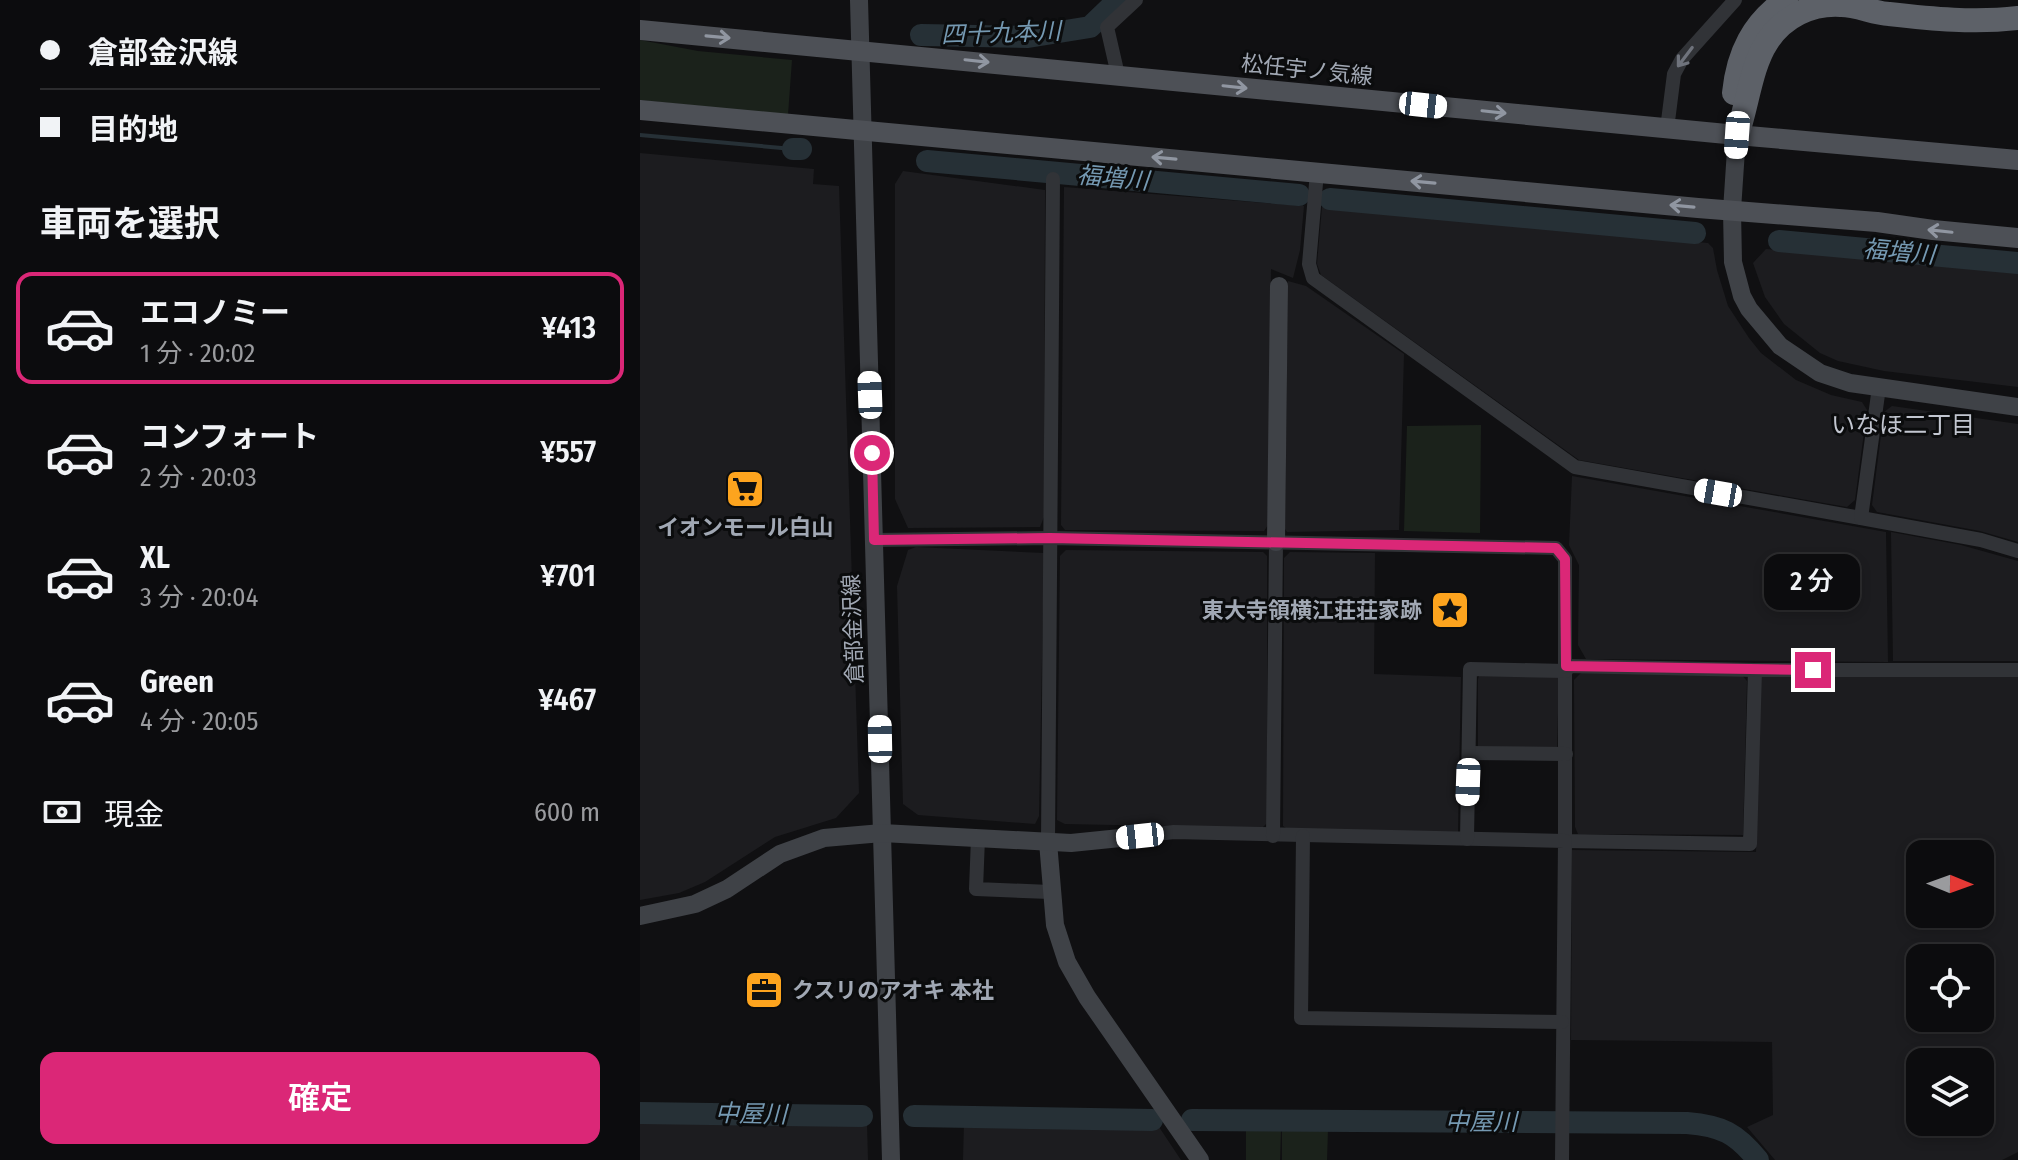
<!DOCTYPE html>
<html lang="ja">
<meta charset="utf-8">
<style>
body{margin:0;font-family:"Fira Sans Condensed","Noto Sans JP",sans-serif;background:#1a1a1c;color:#f1f3f6;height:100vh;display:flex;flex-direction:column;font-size:30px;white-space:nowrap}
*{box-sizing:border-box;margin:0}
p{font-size:26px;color:#9a9b9e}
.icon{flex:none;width:44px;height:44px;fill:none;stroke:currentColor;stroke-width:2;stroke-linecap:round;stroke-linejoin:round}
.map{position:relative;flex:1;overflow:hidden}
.details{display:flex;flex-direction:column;background:#0c0c0e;width:640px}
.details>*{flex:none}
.top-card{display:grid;align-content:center;height:176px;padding:0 40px;background:#0c0c0e}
.needle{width:52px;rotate:91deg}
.fabs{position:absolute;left:1266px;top:840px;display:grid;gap:16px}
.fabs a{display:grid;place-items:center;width:88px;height:88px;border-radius:16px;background:#0c0c0e;box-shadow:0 4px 12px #0003,0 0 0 2px #2c2c2e;font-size:40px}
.end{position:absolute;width:36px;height:36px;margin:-18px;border:10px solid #db2777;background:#fff;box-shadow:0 0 0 4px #fff}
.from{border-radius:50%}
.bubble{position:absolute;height:56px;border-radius:16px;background:#0c0c0e;box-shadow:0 4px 12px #0003,0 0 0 2px #2c2c2e;font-size:26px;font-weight:600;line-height:56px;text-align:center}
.car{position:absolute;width:24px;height:48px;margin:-24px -12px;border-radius:10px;box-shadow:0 0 6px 2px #0007;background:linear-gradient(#fff 24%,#345 0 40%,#fff 0 76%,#345 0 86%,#fff 0)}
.top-card b{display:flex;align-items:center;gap:28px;height:76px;font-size:30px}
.top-card b+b{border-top:2px solid #2c2c2e}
.top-card i{width:20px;height:20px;background:#f1f3f6}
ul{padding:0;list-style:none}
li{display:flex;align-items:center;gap:24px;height:112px;margin:0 16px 12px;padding:0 24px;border:4px solid transparent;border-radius:16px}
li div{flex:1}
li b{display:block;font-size:30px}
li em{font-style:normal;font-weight:600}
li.selected{border-color:#db2777}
li>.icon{width:72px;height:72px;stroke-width:1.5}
h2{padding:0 40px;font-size:36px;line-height:96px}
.pay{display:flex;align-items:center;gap:20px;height:88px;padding:0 40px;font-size:30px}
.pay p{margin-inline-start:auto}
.button{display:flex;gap:16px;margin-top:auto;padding:16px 40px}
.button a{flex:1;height:92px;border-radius:16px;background:#db2777;color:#fff;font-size:32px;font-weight:600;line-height:92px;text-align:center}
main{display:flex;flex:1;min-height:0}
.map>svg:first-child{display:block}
.built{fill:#1c1c1f;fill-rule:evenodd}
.green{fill:#1b221b}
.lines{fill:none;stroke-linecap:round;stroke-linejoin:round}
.stream{stroke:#263036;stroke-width:4}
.river{stroke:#263036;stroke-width:22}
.street{stroke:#313337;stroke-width:14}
.secondary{stroke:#3f4247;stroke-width:18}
.primary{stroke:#4d5056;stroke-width:20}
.highway{stroke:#5d6168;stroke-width:24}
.oneway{stroke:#9096a1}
.oneway2{stroke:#6f737c}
.route{stroke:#db2777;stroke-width:10}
.labels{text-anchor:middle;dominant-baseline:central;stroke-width:6;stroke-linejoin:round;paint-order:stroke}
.street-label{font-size:22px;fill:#a1a8b4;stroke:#0b0c0d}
.poi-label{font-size:22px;font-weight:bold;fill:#a1a8b4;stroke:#0b0c0d}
.water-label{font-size:24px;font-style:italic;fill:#7599b2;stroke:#0b0c0d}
.neighbourhood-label{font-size:24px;fill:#c2c6d0;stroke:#0b0c0d}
</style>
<main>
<section class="details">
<div class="top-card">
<b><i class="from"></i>倉部金沢線</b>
<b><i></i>目的地</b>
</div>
<h2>車両を選択</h2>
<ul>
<li class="selected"><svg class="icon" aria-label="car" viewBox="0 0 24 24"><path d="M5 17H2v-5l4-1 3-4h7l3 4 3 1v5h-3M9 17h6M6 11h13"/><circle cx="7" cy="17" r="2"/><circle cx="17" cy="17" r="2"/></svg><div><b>エコノミー</b><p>1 分 · 20:02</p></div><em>¥413</em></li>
<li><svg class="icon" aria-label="car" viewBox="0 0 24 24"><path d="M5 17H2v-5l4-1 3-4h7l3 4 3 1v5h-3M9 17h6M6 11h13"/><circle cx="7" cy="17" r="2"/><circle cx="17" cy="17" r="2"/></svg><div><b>コンフォート</b><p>2 分 · 20:03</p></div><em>¥557</em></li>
<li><svg class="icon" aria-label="car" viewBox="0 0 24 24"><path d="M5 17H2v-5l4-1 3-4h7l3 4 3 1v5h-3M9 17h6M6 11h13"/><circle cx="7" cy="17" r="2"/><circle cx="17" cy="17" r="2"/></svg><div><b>XL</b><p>3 分 · 20:04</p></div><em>¥701</em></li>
<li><svg class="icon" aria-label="car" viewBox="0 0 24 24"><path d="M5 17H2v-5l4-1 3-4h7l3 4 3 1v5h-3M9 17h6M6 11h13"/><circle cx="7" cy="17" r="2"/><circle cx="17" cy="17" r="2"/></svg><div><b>Green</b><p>4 分 · 20:05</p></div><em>¥467</em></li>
</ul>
<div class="pay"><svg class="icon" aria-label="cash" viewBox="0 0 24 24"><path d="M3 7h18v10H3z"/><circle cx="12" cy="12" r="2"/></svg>現金<p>600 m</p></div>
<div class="button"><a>確定</a></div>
</section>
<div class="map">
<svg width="1378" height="1160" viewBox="0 0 1378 1160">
<rect width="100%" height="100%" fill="#101012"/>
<g class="built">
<polygon points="0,153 174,169 173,184 199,186 219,793 196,818 135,837 65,882 39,893 0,900"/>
<polygon points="263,171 405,190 404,517 400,527 268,528 255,499 255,184"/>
<polygon points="424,187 664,206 660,250 653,278 631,269 628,525 624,531 425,530 421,525"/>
<polygon points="682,207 1068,243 1073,248 1077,270 1088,306 1109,338 1121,353 1156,380 1191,395 1222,402 1227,410 1215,500 1207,507 939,460 681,275 677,264"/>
<polygon points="1126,249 1378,273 1378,387 1244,371 1198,361 1180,353 1144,324 1125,297 1113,263"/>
<polygon points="648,281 666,286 764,354 759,530 647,532 645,529"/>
<polygon points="1252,406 1378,424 1378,542 1340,531 1237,512 1232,505 1244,412"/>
<polygon points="932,476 1246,532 1248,662 946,659 938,645 939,565 929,545"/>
<polygon points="1251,532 1321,545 1378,561 1378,661 1253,661"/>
<polygon points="276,547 404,553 399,816 395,824 278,815 263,804 257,586 268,550"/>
<polygon points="426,550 623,552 627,556 627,823 622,828 425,824 417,820 420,556"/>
<polygon points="650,552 735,553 734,674 821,677 818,832 649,830 643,826 644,558"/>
<polygon points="942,672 1101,674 1107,681 1103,835 938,834 935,827 934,680"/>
<polygon points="840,673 919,675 917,751 838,750 838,679"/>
<path d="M1118 675 1378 676V1152L1362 1160H1135L1107 1127 1133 1115 1132 1042 931 1040 932 850 1116 852ZM1280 854H1340V914H1280ZM1280 958H1340V1018H1280ZM1280 1062H1340V1122H1280Z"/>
<polygon points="0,1120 227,1124 228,1160 0,1160"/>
<polygon points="429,1122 517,1124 541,1160 323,1160 324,1123"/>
</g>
<g class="green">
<polygon points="0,40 58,51 152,60 148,115 0,100"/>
<polygon points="841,425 840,533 764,531 767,426"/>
<polygon points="606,1129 641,1129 640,1160 606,1160"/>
<polygon points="642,1129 688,1130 687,1160 642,1160"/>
</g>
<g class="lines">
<polyline class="stream" points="0,135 153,149"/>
<g class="river">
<polyline points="281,35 388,37 450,27 478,0"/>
<polyline points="153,149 161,149"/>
<polyline points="287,161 659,195"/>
<polyline points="690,199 1055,233"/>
<polyline points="1139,241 1378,263"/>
<polyline points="0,1113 222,1116"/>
<polyline points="274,1116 512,1120"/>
<path d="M552 1120 1047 1123C1082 1126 1096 1133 1118 1160"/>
</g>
<g class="street">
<polyline points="478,75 467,27 496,0"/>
<polyline points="1027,129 1034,74 1042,59 1095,0"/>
<polyline points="677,172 669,264 673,278 935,467 1221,518"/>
<polyline points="1239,387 1221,518 1341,540 1378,551"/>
<polyline points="234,540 410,538 916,548 925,559 925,841 1110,844 1115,670"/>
<polyline points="926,666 1115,670 1378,670"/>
<polyline points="829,753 926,754"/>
<polyline points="500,836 534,832 925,841 922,1160"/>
<polyline points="633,836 636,542"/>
<polyline points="663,836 661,1018 922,1022"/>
<polyline points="338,838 336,889 410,892"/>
<polyline points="827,839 830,669 926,671"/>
<polyline points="408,842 413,179"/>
</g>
<g class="secondary">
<polyline points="219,0 251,1160"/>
<polyline points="1097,135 1092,210 1093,262 1102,296 1109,309 1140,346 1180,373 1210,383 1378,407"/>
<polyline points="636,542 639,286"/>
<polyline points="408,842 415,925 427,962 447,997 560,1160"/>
<polyline points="0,916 55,904 87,889 140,854 184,838 242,833 431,843 500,836"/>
</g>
<g class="primary">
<polyline points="0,30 1097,135 1378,160"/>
<polyline points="0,110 1058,208 1237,222 1293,230 1378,238"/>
</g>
<g class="highway">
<path d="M1094 93C1098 53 1113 23 1146 0"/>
<path d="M1097 135C1107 107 1111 66 1127 42 1143 17 1171 3 1201 5 1217 5 1233 13 1249 14 1292 19 1335 23 1378 18"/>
</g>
</g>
<defs><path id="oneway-shaft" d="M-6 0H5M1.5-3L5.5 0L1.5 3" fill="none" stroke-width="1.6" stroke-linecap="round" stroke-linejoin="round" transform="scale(2)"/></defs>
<g class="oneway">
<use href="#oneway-shaft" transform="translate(78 37) rotate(5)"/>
<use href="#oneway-shaft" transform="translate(337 61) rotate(6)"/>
<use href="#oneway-shaft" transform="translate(595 87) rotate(6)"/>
<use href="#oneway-shaft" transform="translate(854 112) rotate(6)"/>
<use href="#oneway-shaft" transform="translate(524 158) rotate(-175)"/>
<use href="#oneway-shaft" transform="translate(783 182) rotate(-175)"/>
<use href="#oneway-shaft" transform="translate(1042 206) rotate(-175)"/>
<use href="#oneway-shaft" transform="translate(1300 231) rotate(-174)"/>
</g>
<use class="oneway2" href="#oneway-shaft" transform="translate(1045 57) rotate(127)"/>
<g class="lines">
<polyline class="route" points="232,453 234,540 410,538 916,548 925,559 926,666 1173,670"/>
</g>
<defs>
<g id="supermarket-square" transform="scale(2)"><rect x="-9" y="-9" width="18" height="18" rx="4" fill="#fda41e" stroke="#0b0c0d"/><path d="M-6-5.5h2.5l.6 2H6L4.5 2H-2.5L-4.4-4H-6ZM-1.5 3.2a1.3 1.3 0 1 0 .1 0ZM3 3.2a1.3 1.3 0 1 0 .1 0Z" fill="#111"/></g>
<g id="sight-square" transform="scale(2)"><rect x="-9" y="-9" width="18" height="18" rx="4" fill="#fda41e" stroke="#0b0c0d"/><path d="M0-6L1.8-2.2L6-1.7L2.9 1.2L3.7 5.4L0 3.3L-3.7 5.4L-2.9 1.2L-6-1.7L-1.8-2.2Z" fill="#111"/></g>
<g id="office-square" transform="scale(2)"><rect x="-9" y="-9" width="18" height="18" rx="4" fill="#fda41e" stroke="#0b0c0d"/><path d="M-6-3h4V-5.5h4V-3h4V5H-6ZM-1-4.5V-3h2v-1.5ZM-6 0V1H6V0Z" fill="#111"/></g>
</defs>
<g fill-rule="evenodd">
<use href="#supermarket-square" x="105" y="489"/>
<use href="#sight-square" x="810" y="610"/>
<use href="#office-square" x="124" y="990"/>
</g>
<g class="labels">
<g class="street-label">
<text transform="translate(667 70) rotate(6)">松任宇ノ気線</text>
<text transform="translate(213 629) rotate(-92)">倉部金沢線</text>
</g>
<g class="poi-label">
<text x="105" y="527">イオンモール白山</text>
<text x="782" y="610" text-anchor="end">東大寺領横江荘荘家跡</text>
<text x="152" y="990" text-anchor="start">クスリのアオキ 本社</text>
</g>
<g class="water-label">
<text transform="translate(361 33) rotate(-2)">四十九本川</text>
<text transform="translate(473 178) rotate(5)">福増川</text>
<text transform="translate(1259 252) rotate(5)">福増川</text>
<text transform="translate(111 1114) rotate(1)">中屋川</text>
<text x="841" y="1122">中屋川</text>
</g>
<g class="neighbourhood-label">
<text x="1263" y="425">いなほ二丁目</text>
</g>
</g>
</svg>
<div class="fabs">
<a><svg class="needle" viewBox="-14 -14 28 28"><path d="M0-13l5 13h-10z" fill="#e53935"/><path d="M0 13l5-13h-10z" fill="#9a9b9e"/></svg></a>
<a><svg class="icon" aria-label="locate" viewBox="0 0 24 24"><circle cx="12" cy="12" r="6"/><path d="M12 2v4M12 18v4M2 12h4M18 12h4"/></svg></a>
<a><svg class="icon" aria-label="layers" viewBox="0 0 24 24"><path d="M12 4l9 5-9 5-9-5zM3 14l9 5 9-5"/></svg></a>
</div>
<i class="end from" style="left:232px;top:453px"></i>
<i class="end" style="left:1173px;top:670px"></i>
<div class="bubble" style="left:1124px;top:554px;width:96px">2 分</div>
<i class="car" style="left:783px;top:105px;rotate:96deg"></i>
<i class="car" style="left:1097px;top:135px;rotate:184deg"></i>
<i class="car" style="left:230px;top:395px;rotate:358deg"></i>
<i class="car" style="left:1078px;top:493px;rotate:280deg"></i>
<i class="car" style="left:240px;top:739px;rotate:359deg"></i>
<i class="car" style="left:828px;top:782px;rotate:182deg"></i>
<i class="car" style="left:500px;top:836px;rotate:264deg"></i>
</div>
</main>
